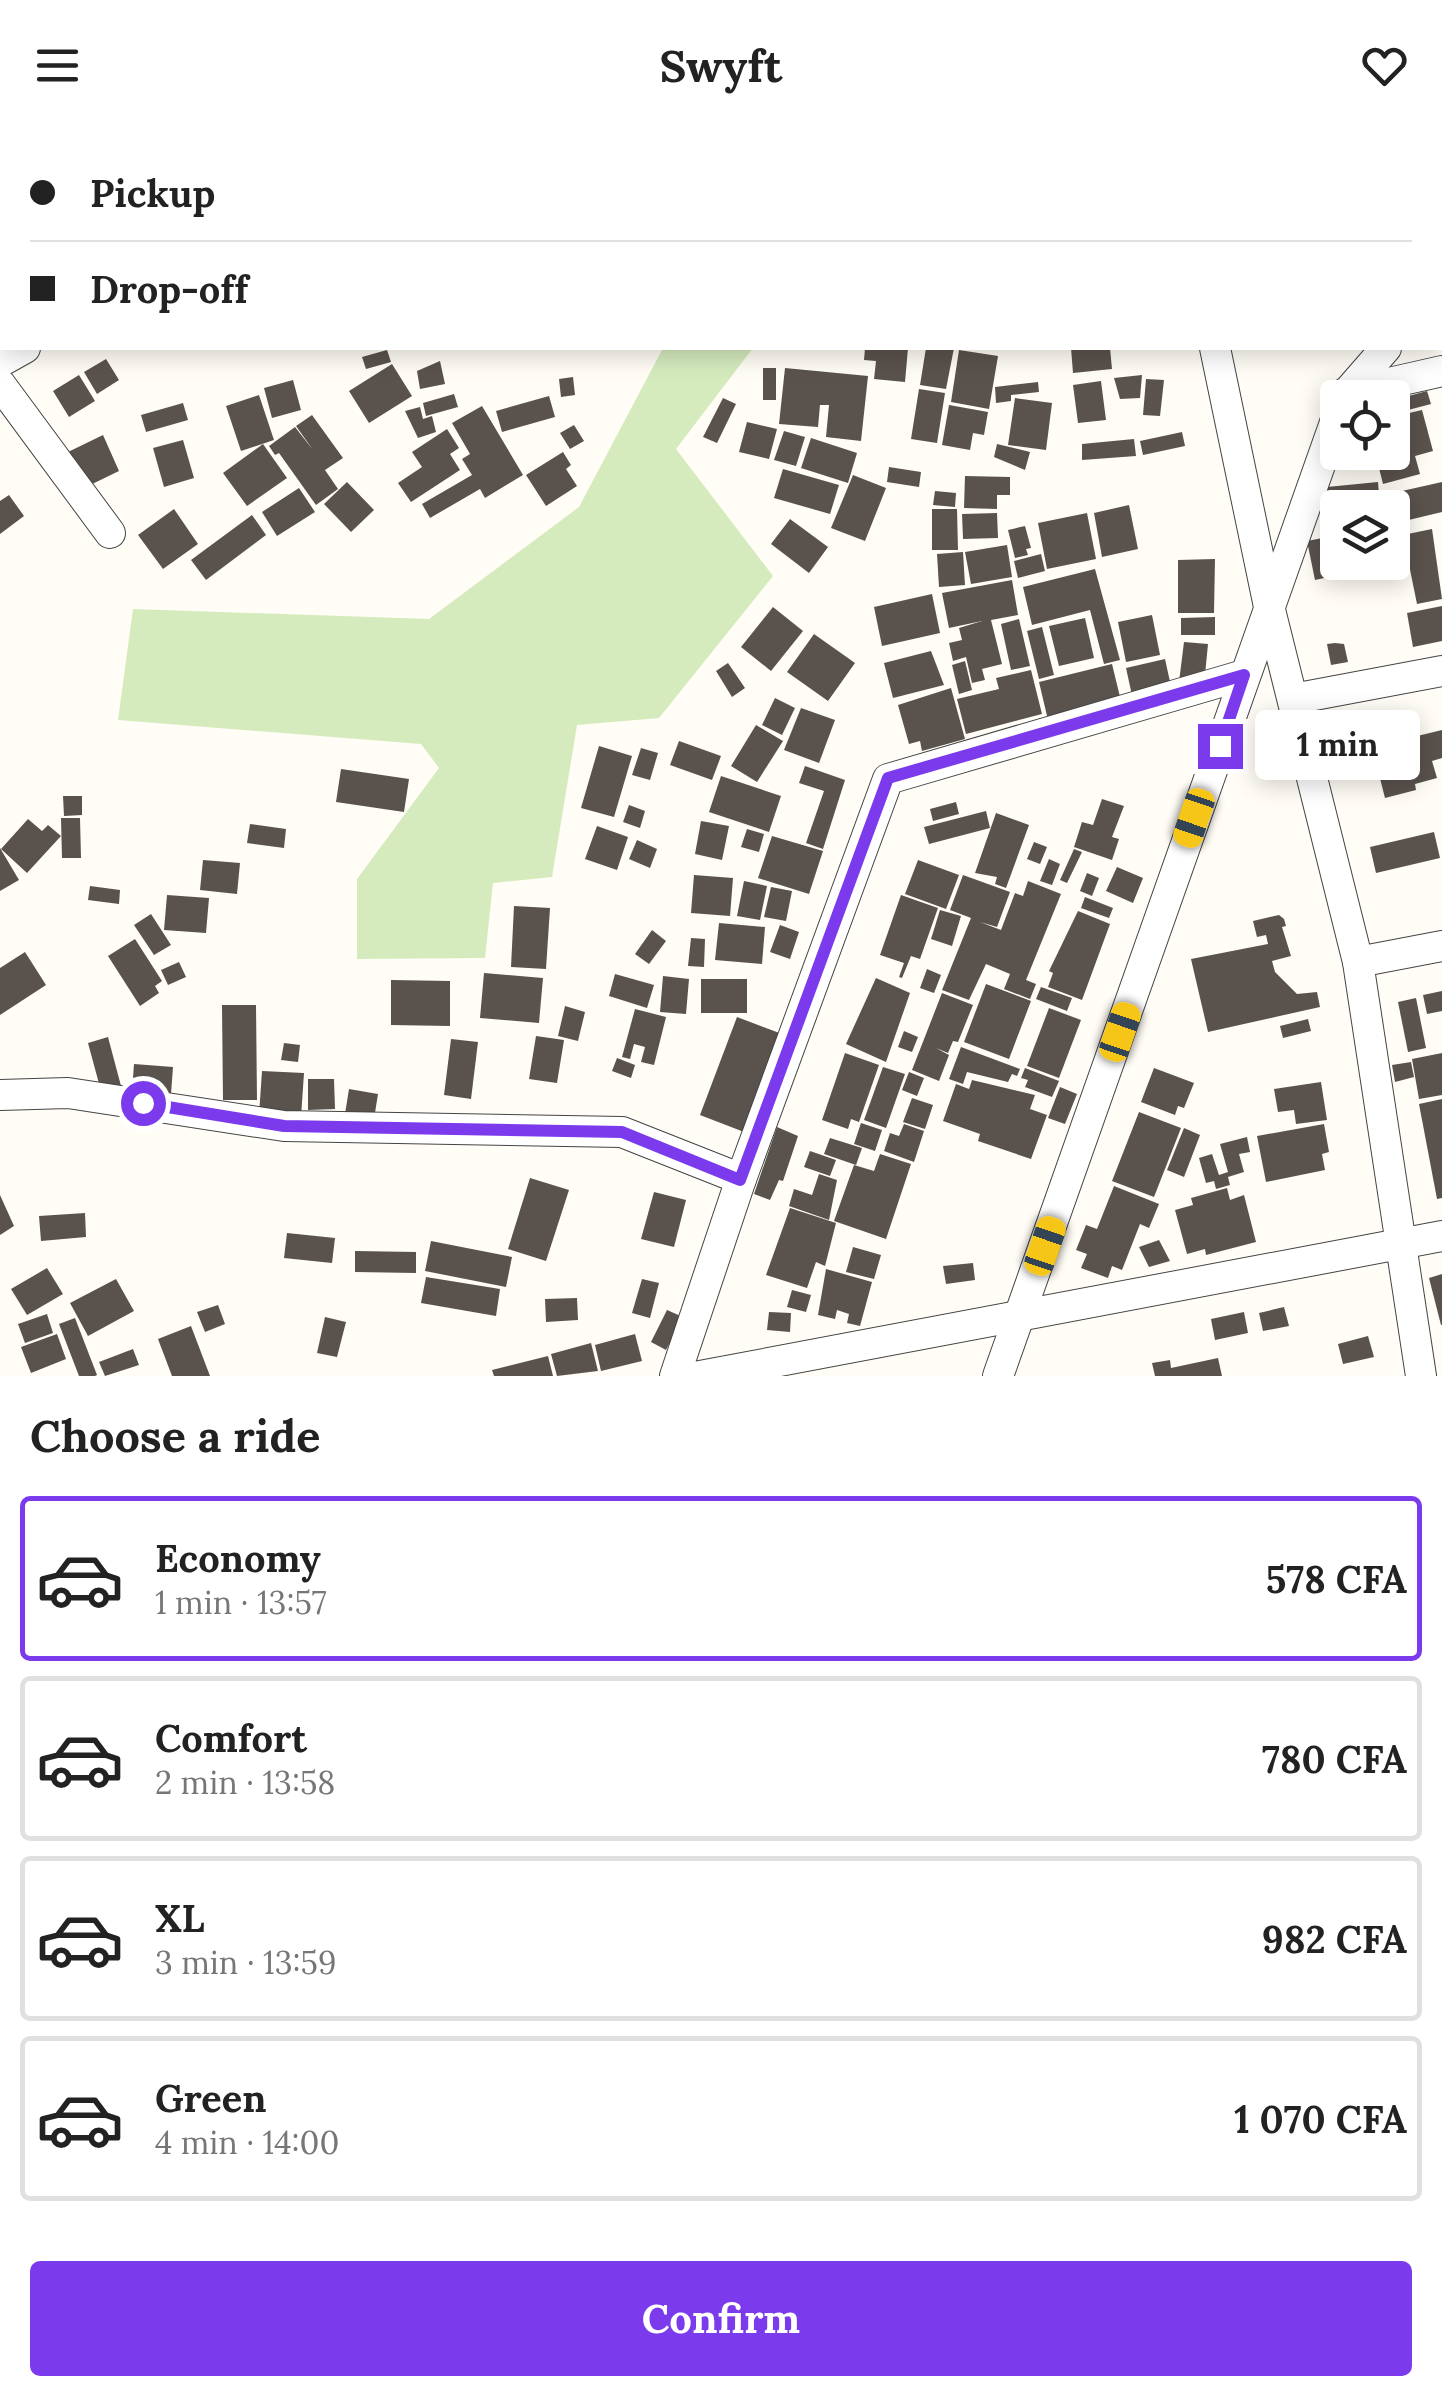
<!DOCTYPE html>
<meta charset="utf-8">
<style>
body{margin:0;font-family:Lora,serif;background:#f6f6f6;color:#222;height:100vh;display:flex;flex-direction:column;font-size:38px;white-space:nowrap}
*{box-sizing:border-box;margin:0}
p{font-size:32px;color:#767676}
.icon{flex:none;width:55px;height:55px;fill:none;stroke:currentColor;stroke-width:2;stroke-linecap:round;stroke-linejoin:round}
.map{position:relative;height:1246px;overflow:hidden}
.details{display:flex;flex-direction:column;background:#fff;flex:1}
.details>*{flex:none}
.banner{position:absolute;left:0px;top:0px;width:1442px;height:220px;box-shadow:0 5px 25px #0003;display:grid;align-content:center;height:220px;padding:0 30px;background:#fff}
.controls{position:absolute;left:1320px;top:250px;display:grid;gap:20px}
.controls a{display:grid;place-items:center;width:90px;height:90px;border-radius:10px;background:#fff;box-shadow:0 5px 25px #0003;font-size:50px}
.end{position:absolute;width:45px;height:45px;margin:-22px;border:12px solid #7c3aed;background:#fff;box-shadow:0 0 0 5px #fff}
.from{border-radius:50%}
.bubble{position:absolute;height:70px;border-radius:10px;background:#fff;box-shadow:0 5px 25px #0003;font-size:32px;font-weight:700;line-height:70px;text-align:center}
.car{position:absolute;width:30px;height:60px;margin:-30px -15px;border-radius:12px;box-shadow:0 0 8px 2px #0007;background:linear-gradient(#f5c518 24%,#345 0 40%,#f5c518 0 76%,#345 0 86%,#f5c518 0)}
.banner b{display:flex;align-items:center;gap:35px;height:95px;font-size:38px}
.banner b+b{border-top:2px solid #e0e0e0}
.banner i{width:25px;height:25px;background:#222}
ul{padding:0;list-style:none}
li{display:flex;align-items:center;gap:30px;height:165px;margin:0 20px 15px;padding:0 10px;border:5px solid #e0e0e0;border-radius:10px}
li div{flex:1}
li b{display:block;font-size:38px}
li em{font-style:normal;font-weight:700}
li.current{border-color:#7c3aed}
li>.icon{width:90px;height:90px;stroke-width:1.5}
h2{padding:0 30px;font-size:45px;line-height:120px}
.cta{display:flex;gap:20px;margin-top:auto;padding:20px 30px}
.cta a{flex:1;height:115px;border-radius:10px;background:#7c3aed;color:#fff;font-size:40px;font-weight:700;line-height:115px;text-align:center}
header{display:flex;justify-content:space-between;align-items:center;height:130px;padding:0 30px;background:#fff;font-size:45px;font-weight:700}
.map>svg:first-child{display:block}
.green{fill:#d5ebbd}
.building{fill:#5a524d}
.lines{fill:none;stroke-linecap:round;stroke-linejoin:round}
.minor-casing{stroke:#444;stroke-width:32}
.minor{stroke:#fff;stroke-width:30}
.route{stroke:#7c3aed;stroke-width:12}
</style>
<header><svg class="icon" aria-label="menu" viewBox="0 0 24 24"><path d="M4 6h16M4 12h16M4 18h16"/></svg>Swyft<svg class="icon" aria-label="heart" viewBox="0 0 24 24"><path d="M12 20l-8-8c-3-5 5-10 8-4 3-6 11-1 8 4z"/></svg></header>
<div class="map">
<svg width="1442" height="1246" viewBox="0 0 1442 1246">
<rect width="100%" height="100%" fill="#fffdf5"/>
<g class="green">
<polygon points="1011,0 1442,0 1442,52 1440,2 1006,2"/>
<polygon points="663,218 753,218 676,319 773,446 659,588 577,595 552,747 493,753 485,828 357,829 357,749 439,638 421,614 118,590 133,479 429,489 579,377"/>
</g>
<g class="building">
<polygon points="865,218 908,218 905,252 874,249 876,231 864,230"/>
<polygon points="926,218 954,218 946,259 920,255"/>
<polygon points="1071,218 1110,218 1112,239 1073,243"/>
<polygon points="387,220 391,232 366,239 362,227"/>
<polygon points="959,220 998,226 989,279 951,272"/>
<polygon points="106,229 119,250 97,264 84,242"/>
<polygon points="440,231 445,254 420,259 417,241"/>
<polygon points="392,234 412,266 369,293 349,261"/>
<rect x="763" y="238" width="13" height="32"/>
<polygon points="785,238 868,246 861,311 826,307 829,275 820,275 818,297 779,294"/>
<polygon points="79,245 95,271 69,287 53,261"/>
<polygon points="1142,245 1140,268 1120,269 1114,248"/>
<polygon points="573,247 575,265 561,267 559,249"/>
<polygon points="1146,249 1164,250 1160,286 1143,285"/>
<polygon points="293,250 301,280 272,288 264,258"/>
<polygon points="1101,251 1106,290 1078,293 1073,255"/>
<polygon points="1038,252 1039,262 1011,265 1011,271 996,273 995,257"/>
<polygon points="919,259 945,263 937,313 911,309"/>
<polygon points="1427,261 1431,274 1408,280 1405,267"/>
<polygon points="454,264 458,277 426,286 423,273"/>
<polygon points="259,265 274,310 241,321 226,276"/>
<polygon points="549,266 555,287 502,302 496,281"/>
<polygon points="723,268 736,274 717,313 703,307"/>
<polygon points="1015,268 1052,273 1046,320 1008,315"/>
<polygon points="183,273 188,290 146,302 141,285"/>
<polygon points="949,275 988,282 984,305 973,303 970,320 942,315"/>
<polygon points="482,276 523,345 485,368 480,359 430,388 422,374 472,345 462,329 470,324 452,293"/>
<polygon points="420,277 423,289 432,286 436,302 418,308 405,281"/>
<polygon points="1422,280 1433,321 1415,326 1420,344 1383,354 1375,322 1392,322 1392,287"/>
<polygon points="312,285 343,328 325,340 338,359 316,375 279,323 275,325 269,316 295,297 313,320 296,296"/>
<polygon points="747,292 777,299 769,329 739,322"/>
<polygon points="574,295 584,311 570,319 560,303"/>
<polygon points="447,299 459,318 450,324 460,340 411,372 398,353 422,337 412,322"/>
<polygon points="784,301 805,307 796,336 774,330"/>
<polygon points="1182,302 1185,316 1143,325 1140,311"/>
<polygon points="103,305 119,341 86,357 68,322"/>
<polygon points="811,308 857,323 848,353 801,338"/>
<polygon points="1134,309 1136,326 1082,330 1082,314"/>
<polygon points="183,310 194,348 164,357 153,318"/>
<polygon points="263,314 287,348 247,376 223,343"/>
<polygon points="997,314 1030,322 1025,340 994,327"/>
<polygon points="563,322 571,335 566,339 577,356 546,376 526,345"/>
<polygon points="889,337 921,342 919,357 887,352"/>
<polygon points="783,339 839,355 830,384 774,368"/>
<polygon points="853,345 886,358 865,411 831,398"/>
<polygon points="965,346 1010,347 1010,365 997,365 997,379 964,378"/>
<polygon points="347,352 374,380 351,402 324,374"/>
<polygon points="1378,352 1380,378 1338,378 1338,401 1332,401 1327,357"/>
<polygon points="1442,352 1442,382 1392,394 1392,378 1387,378 1384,365"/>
<polygon points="299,358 315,382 277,406 262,382"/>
<polygon points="935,361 956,363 955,377 933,375"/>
<polygon points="9,365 24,386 0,404 0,371"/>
<polygon points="1129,375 1138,419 1102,427 1094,383"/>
<polygon points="174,379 198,414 163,439 138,405"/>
<polygon points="932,379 957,379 958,420 932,420"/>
<polygon points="997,383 998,408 963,409 962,384"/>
<polygon points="1087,383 1096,429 1047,439 1038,393"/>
<polygon points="252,385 266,405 206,450 191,430"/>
<polygon points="790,389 828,417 809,443 771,414"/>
<polygon points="1025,396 1031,418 1026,419 1028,425 1015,428 1008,400"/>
<polygon points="1432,399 1442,469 1417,474 1403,405"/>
<polygon points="1338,405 1338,432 1355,432 1357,441 1315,450 1307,411"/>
<polygon points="1007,415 1012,447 971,454 965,422"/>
<polygon points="963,422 965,455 939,457 937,424"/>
<polygon points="1041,424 1045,441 1018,448 1014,431"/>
<polygon points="1215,429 1214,483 1178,483 1178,430"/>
<polygon points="1095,439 1120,530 1104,534 1090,480 1032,495 1023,457"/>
<polygon points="1012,450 1018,485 991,490 1002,534 982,539 985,550 972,553 966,527 953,531 949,513 962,510 959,498 982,491 949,498 942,463"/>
<polygon points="932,464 940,503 882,516 874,477"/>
<polygon points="1442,476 1442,511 1413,517 1407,483"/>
<polygon points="773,477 803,501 771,541 741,517"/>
<polygon points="1152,485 1160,525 1126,532 1118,492"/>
<polygon points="1215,487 1215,505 1181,505 1181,488"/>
<polygon points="1085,488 1094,528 1059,536 1049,496"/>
<polygon points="1019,489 1030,536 1011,540 1001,494"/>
<polygon points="1042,497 1054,545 1039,549 1027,501"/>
<polygon points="814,504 855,533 828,571 787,542"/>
<polygon points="1184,512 1208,514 1204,555 1179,552"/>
<polygon points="1335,513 1344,514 1348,532 1331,535 1327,514"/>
<polygon points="931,521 944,555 893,568 884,533"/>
<polygon points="1165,529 1172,561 1133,570 1126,538"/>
<polygon points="965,531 972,560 959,564 952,535"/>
<polygon points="728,533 745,558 732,567 716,541"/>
<polygon points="1112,534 1121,571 1048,590 1039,552"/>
<polygon points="1031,540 1042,584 966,604 957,569 999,559 996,548"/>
<polygon points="951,558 965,609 922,621 920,611 909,614 898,575"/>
<polygon points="775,568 795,578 782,605 762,595"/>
<polygon points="801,578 835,590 819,633 784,620"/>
<polygon points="756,595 783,611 757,652 731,636"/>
<polygon points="1359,599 1365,624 1345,630 1338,605"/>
<polygon points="1442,600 1442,628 1432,631 1437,648 1415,654 1416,660 1385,668 1372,617"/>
<polygon points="679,611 721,626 712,650 670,635"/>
<polygon points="599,616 632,626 614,687 581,678"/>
<polygon points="641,618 658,623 650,650 632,645"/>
<polygon points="805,636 845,650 823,719 806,713 824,661 799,653"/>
<polygon points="341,639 409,649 404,682 336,672"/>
<polygon points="721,646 781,666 769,702 709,682"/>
<polygon points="63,666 82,666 82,685 64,686"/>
<polygon points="1102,669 1124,676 1112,707 1119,709 1112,730 1074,717 1082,692 1093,695"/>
<polygon points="956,672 959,684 933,691 930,679"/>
<polygon points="629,675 645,681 640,698 623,692"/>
<polygon points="986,681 990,698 929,714 924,697"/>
<polygon points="996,683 1029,695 1006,758 995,754 997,747 975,743"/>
<polygon points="61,688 80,688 81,728 62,728"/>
<polygon points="28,689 42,701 48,695 61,706 27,743 1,719"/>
<polygon points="701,691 729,696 722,730 695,724"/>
<polygon points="250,694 286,699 284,718 247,713"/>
<polygon points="597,696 628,707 617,740 585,729"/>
<polygon points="747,699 764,704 759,722 741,717"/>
<polygon points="1434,702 1440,728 1376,743 1370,717"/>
<polygon points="772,706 823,721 809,764 758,748"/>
<polygon points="637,710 657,719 650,738 629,729"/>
<polygon points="1034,712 1047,717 1040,734 1027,729"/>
<polygon points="0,718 19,750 0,761"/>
<polygon points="1074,719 1082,722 1067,753 1060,750"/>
<polygon points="1049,729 1060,734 1052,755 1040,751"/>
<polygon points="203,730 240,733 237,764 200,760"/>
<polygon points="918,730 959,745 946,779 905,764"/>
<polygon points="1117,737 1143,748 1133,773 1106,761"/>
<polygon points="1087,743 1099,748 1092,766 1080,761"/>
<polygon points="694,745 733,748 730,786 691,783"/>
<polygon points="963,745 1010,762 997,797 980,792 1001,800 1015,763 1023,766 1028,751 1061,764 1026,850 1036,854 1030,869 1004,859 1010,844 986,834 969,870 942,860 971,788 950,780"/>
<polygon points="744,751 767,756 760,790 737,786"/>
<polygon points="90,756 120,760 119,774 88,770"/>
<polygon points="771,757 792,761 786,791 764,787"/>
<polygon points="167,765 209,768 206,803 164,800"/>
<polygon points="901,765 938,778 920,829 911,826 902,848 899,847 904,833 880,825"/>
<polygon points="1085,767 1113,778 1109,788 1081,778"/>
<polygon points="514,776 550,778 546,839 511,837"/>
<polygon points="940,780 961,786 952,816 931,809"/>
<polygon points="1078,781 1110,794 1082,870 1048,857 1053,843 1049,841"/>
<polygon points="151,784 171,815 154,825 134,795"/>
<polygon points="1279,785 1284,789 1286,796 1282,797 1291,826 1272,831 1275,842 1297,864 1317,862 1320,877 1208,902 1191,829 1268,814 1266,805 1257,807 1253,791"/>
<polygon points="719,793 765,797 762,834 715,830"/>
<polygon points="780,795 799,802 790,829 770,822"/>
<polygon points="652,800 666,811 649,834 635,824"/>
<polygon points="691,808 705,809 704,837 688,836"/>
<polygon points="135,809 162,851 155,856 159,863 140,876 108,826"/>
<polygon points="25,822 46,855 0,885 0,838"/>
<polygon points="179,832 186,847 168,855 161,840"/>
<polygon points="927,839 941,845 934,863 920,858"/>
<polygon points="484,843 543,848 539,893 480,888"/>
<polygon points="615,844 654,855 647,878 609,866"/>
<polygon points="663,846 689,849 686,884 660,882"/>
<polygon points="876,848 910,863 886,932 846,914"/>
<rect x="701" y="849" width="46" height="34"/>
<polygon points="391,850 450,851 450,896 391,895"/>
<polygon points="986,854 1031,871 1009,929 964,912"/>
<polygon points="1041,857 1072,868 1067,881 1036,869"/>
<polygon points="1442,861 1442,881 1427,884 1423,865"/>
<polygon points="942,863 973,875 958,912 953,911 948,923 936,918 949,925 939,951 912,940"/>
<polygon points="1416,868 1426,918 1408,922 1398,872"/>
<polygon points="222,875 256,875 257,970 223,970"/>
<polygon points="565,876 585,882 578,911 558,906"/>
<polygon points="1049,878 1081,890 1059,948 1027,936"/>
<polygon points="635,879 666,887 654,935 641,932 645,917 634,914 630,929 622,927"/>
<polygon points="737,887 782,904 744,1002 700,985"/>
<polygon points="1308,889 1311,901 1283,908 1280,896"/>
<polygon points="904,901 918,907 912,922 898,917"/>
<polygon points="536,906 564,910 557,953 529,949"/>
<polygon points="108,907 121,956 101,961 88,913"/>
<polygon points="451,909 478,912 471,969 444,965"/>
<polygon points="284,913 300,915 298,932 281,930"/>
<polygon points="961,917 1020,939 1017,946 1012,944 1008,952 967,942 963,954 949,949"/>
<polygon points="845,923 879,935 859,992 851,989 848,999 822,990"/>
<polygon points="1442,923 1442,965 1419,969 1412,929"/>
<polygon points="617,928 635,935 631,948 612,941"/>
<polygon points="1411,932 1414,947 1395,952 1392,935"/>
<polygon points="134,934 173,937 171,964 132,962"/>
<polygon points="883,937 905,944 886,998 864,990"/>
<polygon points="1025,938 1059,951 1052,967 1025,957 1028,950 1021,948"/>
<polygon points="1154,938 1194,953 1184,978 1178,976 1175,985 1141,972"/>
<polygon points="262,941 304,943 301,987 259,985"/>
<polygon points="909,942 924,948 917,966 902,960"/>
<polygon points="308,949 334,949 335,979 308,980"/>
<polygon points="972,950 1035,965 1030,979 1047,985 1031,1029 978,1011 980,1004 943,991 956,954 969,959"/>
<polygon points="1321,952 1327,990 1296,994 1294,980 1278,982 1274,959"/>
<polygon points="1060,957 1077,964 1065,994 1048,988"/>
<polygon points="349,959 378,964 374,989 345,984"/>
<polygon points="912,968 933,975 925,999 903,992"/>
<polygon points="1442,969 1442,1068 1437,1069 1419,974"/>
<polygon points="1139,982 1181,998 1154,1067 1112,1051"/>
<polygon points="861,993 882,1000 875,1021 854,1014"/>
<polygon points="904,994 924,1001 914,1032 884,1021 890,1003 899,1006"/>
<polygon points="1324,994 1329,1022 1322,1024 1325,1040 1266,1052 1257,1006"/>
<polygon points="777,997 798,1006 783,1051 779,1050 770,1070 754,1064"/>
<polygon points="1184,998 1200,1005 1184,1047 1167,1040"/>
<polygon points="1247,1007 1250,1022 1239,1024 1244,1042 1228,1047 1230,1055 1216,1059 1214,1051 1206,1053 1199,1028 1212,1024 1219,1045 1228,1042 1220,1014"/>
<polygon points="830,1008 862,1018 856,1035 824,1024"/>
<polygon points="810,1021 836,1030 830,1046 804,1037"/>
<polygon points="880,1024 911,1034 886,1109 834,1091 854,1035 874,1041"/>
<polygon points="819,1044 837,1050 829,1090 789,1076 794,1059 812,1065"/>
<polygon points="530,1048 569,1060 546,1131 508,1119"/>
<polygon points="1114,1056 1159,1074 1149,1098 1140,1094 1122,1140 1112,1136 1108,1148 1081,1138 1087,1124 1076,1120 1086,1095 1097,1099"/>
<polygon points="1227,1058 1230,1070 1244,1065 1256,1112 1206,1125 1205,1119 1187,1124 1175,1080 1193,1075 1191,1068"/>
<polygon points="654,1062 686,1070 674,1117 641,1109"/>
<polygon points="0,1065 14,1096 0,1105"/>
<polygon points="790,1078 836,1093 825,1136 816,1132 807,1158 766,1145"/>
<polygon points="85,1083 86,1107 41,1111 39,1086"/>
<polygon points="287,1103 335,1108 332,1133 284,1128"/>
<polygon points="1159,1110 1170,1131 1149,1137 1139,1117"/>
<polygon points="431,1111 512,1127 506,1157 425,1141"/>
<polygon points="853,1117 881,1125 874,1149 846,1142"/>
<polygon points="355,1121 416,1122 416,1143 355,1142"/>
<polygon points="973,1133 975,1150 946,1154 943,1136"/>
<polygon points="47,1138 63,1164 27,1185 11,1159"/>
<polygon points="826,1139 872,1152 860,1196 847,1193 849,1184 837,1180 835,1189 818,1185"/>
<polygon points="1442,1144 1442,1195 1441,1195 1429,1148"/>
<polygon points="426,1147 500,1159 496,1186 421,1173"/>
<polygon points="116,1149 134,1181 88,1206 70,1173"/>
<polygon points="642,1149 659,1153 650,1188 632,1183"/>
<polygon points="792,1160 811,1165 806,1182 787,1177"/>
<polygon points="577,1168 578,1190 546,1192 545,1169"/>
<polygon points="218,1175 225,1194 205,1202 197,1182"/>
<polygon points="1284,1177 1289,1196 1263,1201 1259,1183"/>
<polygon points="667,1180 683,1187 666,1220 651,1212"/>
<polygon points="769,1182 791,1183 790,1202 767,1200"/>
<polygon points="1244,1182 1248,1203 1215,1210 1211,1189"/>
<polygon points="47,1184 53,1203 25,1213 18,1194"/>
<polygon points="325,1187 346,1192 337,1227 317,1223"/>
<polygon points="75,1188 97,1245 95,1246 79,1246 59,1194"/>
<polygon points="191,1196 210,1246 172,1246 158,1209"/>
<polygon points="57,1204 66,1229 31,1243 21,1217"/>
<polygon points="635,1204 642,1231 601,1241 595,1215"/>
<polygon points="1368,1206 1374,1227 1343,1234 1338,1214"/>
<polygon points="591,1213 598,1241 557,1246 551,1224"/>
<polygon points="133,1219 139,1235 105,1246 99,1232"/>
<polygon points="548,1226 553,1246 494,1246 492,1240"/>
<polygon points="1218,1228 1222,1246 1155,1246 1152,1233 1170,1230 1171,1238"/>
</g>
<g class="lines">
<g class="minor-casing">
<g id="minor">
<polyline points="1169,0 1169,2"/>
<polyline points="380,2 384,0"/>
<polyline points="1440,158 1442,155"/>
<polyline points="1215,218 1268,472 1358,832 1421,1246"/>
<polyline points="0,232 25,218"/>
<polyline points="0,254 110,403"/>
<polyline points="1345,263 1442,241"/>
<polyline points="1345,265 1386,218"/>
<polyline points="1293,569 1442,541"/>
<polyline points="1358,832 1442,816"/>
<polyline points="0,965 68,963 284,996 622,1002 741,1049"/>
<polyline points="675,1246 741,1049 888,649 1244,545"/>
<polyline points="700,1246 1442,1106"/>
<polyline points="998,1246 1338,284"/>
</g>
</g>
<use href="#minor" class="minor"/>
</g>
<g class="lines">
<polyline class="route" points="143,973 284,996 622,1002 740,1050 888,648 1244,545 1220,616"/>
</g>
</svg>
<div class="controls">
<a><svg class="icon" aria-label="locate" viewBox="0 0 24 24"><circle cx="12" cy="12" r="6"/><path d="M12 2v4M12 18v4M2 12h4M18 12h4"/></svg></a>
<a><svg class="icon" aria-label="layers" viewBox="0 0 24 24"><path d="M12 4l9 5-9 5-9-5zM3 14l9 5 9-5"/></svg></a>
</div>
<i class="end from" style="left:143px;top:973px"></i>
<i class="end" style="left:1220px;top:616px"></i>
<div class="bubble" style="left:1255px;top:580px;width:165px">1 min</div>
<i class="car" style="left:1194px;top:688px;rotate:199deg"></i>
<i class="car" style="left:1120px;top:902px;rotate:19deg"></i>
<i class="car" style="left:1045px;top:1116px;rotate:19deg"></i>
<div class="banner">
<b><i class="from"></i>Pickup</b>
<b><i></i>Drop-off</b>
</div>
</div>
<section class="details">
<h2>Choose a ride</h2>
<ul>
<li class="current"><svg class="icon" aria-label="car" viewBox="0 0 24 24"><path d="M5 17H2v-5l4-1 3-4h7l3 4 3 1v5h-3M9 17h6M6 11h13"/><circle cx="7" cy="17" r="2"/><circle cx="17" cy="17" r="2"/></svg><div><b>Economy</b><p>1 min · 13:57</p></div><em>578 CFA</em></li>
<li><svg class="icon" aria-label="car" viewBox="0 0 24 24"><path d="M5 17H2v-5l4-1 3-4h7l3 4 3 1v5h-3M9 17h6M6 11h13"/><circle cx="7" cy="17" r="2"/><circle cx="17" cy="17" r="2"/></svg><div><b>Comfort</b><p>2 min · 13:58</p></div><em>780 CFA</em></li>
<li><svg class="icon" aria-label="car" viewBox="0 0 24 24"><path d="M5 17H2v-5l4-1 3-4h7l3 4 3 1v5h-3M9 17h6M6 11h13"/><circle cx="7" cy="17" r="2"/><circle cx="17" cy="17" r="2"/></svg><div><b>XL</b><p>3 min · 13:59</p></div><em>982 CFA</em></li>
<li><svg class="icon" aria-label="car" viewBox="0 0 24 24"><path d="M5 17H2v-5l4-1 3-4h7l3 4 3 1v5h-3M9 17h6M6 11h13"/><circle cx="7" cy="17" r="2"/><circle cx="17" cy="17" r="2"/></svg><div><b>Green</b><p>4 min · 14:00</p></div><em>1 070 CFA</em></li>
</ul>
<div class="cta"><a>Confirm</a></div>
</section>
